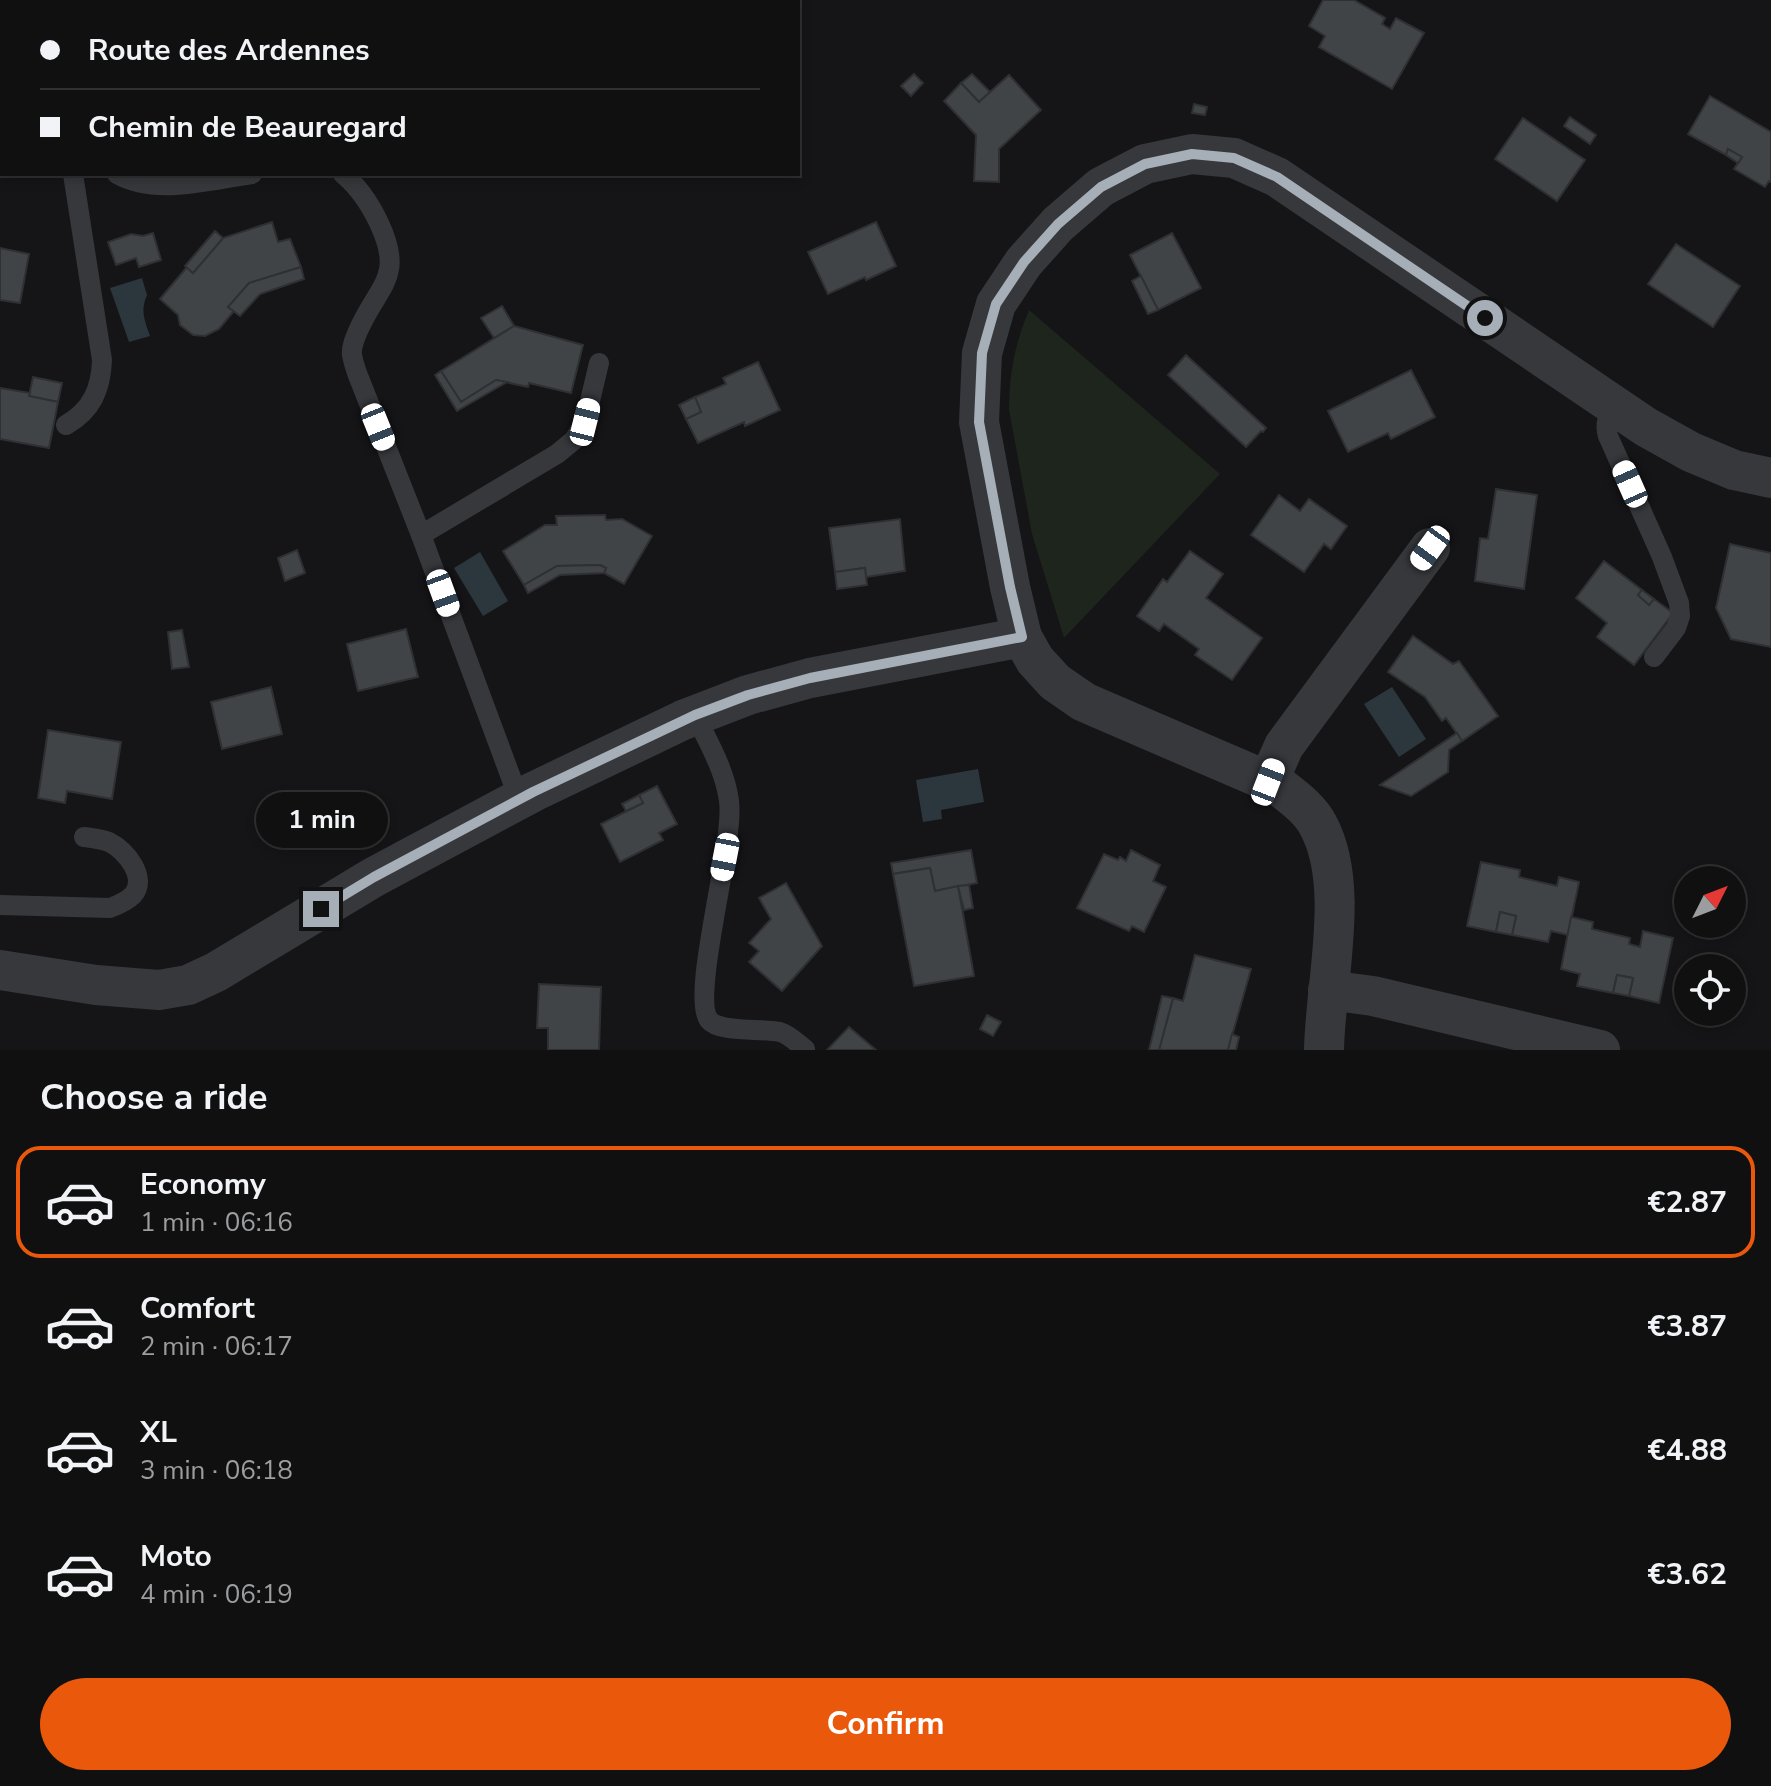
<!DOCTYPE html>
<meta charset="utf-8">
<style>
body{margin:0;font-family:"Nunito Sans",sans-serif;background:#19191a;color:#f1f3f6;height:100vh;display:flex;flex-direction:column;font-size:30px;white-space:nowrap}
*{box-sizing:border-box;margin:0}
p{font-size:26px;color:#9c9d9f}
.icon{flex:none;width:44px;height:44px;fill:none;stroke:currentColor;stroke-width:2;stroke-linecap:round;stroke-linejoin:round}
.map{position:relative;height:1050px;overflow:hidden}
.sheet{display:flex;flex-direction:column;background:#101011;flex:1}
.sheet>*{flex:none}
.banner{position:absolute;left:0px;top:0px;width:800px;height:176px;box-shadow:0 4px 12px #0003,0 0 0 2px #303031;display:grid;align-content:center;height:176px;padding:0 40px;background:#101011}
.needle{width:52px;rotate:48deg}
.controls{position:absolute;left:1674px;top:866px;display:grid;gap:16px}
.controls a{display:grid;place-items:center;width:72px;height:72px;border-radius:50%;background:#101011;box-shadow:0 4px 12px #0003,0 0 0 2px #303031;font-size:40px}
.end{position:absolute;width:36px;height:36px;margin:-18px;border:10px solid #a6aeb8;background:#111;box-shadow:0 0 0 4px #111}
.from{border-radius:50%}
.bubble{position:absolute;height:56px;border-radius:28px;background:#101011;box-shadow:0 4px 12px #0003,0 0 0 2px #303031;font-size:26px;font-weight:700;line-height:56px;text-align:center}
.car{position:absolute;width:24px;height:48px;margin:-24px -12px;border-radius:10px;box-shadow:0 0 6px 2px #0007;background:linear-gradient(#fff 24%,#345 0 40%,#fff 0 76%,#345 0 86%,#fff 0)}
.banner b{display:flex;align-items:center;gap:28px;height:76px;font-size:30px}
.banner b+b{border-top:2px solid #303031}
.banner i{width:20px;height:20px;background:#f1f3f6}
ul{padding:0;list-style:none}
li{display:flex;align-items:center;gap:24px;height:112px;margin:0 16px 12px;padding:0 24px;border:4px solid transparent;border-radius:24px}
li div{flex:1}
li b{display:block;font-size:30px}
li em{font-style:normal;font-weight:700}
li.on{border-color:#ea580c}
li>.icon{width:72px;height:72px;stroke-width:1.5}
h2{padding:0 40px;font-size:36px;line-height:96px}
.button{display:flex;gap:16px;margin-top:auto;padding:16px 40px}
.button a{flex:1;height:92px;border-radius:48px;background:#ea580c;color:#fff;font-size:32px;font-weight:700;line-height:92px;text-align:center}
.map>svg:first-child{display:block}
.green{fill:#1d251d}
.water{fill:#2b373c}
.building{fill:#414447;stroke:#2f3033;stroke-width:2}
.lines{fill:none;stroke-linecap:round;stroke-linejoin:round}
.service{stroke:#36383c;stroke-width:20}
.minor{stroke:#36383c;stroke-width:40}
.route{stroke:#a6aeb8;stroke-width:10}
</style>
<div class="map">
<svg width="1771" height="1050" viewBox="0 0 1771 1050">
<rect width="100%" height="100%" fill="#151517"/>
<path class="green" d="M1029 310 1220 474 1064 638 1032 534 1009 410C1009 373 1015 344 1029 310Z"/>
<g class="water">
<path d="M142 278 147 295C140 311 145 321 150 336L129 342 110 288Z"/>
<polygon points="480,552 508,601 483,616 454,568"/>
<polygon points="1392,687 1426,739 1399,757 1364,704"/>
<polygon points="978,769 984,802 941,810 942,819 923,822 916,780"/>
</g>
<g class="building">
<polygon points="1323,0 1354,0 1385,18 1382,24 1390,29 1396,18 1424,33 1392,89 1319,47 1325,36 1309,26"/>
<polygon points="914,74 923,83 911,96 901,86"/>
<polygon points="972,74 990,92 979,102 961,83"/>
<polygon points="1009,75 1041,110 999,149 999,182 974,181 976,135 944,101 961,83 979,102"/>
<polygon points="1710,96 1771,132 1771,182 1769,181 1765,187 1734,169 1742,157 1728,149 1726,155 1688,134"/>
<polygon points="1194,104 1207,107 1205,115 1192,113"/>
<polygon points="1570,117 1596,135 1590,144 1564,126"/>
<polygon points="1523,118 1585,160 1557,201 1495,159"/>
<polygon points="1728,149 1742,157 1738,163 1726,155"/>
<polygon points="272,222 278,242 290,239 301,267 249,283 228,307 234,311 219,329 205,336 193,335 180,325 178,315 160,299 187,267 193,273 223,238"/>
<polygon points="876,222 896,266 866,280 865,277 828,294 808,252"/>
<polygon points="215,231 223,238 193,273 185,266"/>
<polygon points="153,233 161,260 139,267 136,258 116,265 108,242 131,234 143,236"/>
<polygon points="1172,233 1201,288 1158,310 1130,255"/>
<polygon points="1676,244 1740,286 1713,327 1648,284"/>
<polygon points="0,248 29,254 20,303 0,300"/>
<polygon points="301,267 304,279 260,294 240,316 228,307 249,283"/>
<polygon points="1141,276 1158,310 1148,314 1132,281"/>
<polygon points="502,306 514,326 494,338 481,318"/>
<polygon points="514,326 583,345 571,393 529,383 528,387 496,380 461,402 441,371"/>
<polygon points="1186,355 1266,428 1263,432 1261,431 1246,447 1168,375"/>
<polygon points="758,362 780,410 745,426 744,422 698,443 686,419 701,412 695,397 726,384 723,378"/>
<polygon points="1411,370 1435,417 1391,439 1388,433 1348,452 1328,411"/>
<polygon points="441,371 461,402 496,380 507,382 457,411 435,375"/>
<polygon points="33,377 62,383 58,402 29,396"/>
<polygon points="0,388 30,393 29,396 58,402 49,448 0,439"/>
<polygon points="695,397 701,412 686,419 679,405"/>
<polygon points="1496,489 1537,495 1524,589 1475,581 1480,538 1488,539"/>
<polygon points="1279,495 1300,511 1309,499 1347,526 1331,549 1324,544 1304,572 1251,535"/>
<polygon points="605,515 606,520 622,519 652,536 624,584 604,573 606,568 600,565 557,566 524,585 503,551 545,525 557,525 556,516"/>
<polygon points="900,519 905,571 866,577 865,568 835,572 829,528"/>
<polygon points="1730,544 1771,553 1771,647 1731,639 1716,608"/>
<polygon points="297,550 305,573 285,581 278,558"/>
<polygon points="1190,551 1223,574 1206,598 1262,638 1232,680 1195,655 1199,649 1164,624 1159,631 1137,616 1163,579 1167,582"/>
<polygon points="1604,561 1642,590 1638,595 1649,605 1654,599 1673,613 1634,665 1597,637 1607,623 1576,598"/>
<polygon points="600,565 606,568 604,573 560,575 528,593 524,585 557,566"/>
<polygon points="865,568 867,585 837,589 835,572"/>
<polygon points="1642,590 1654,599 1649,605 1638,595"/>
<polygon points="406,629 418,677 358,691 347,644"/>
<polygon points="182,630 189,667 172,669 168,632"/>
<polygon points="1413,636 1453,664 1459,661 1498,716 1462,741 1446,718 1442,721 1425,697 1388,672"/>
<polygon points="271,687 282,734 222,749 211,702"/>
<polygon points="48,730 121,742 112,799 67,791 65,803 38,798"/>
<polygon points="1457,733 1462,741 1449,750 1448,772 1411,796 1380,785"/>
<polygon points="657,786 677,824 659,833 663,840 620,862 601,824 643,803 639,795"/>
<polygon points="639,795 643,803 626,811 622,804"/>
<polygon points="971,850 977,883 935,891 930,868 893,874 891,863"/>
<polygon points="1131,850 1160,865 1153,881 1166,887 1144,932 1132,926 1129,931 1077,908 1104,854 1118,860 1120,857 1126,861"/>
<polygon points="1481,862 1520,870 1519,877 1557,886 1559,877 1579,882 1568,935 1551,931 1548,942 1512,935 1516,916 1500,912 1496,932 1467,926"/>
<polygon points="930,868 935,891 958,886 974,976 914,986 893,874"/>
<polygon points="786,883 822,946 782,991 749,962 759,951 749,943 771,919 759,898"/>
<polygon points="969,885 973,908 964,910 958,886"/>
<polygon points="1500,912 1516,916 1512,935 1496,932"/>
<polygon points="1571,917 1593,922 1592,929 1630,938 1629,944 1640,947 1643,931 1673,938 1659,1003 1629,996 1633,978 1617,975 1613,993 1577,986 1580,974 1561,969"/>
<polygon points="1195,955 1251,969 1228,1050 1159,1050 1173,998 1183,1001"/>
<polygon points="1617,975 1633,978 1629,996 1613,993"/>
<polygon points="539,984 601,987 599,1050 548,1050 548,1028 537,1028"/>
<polygon points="1162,996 1173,998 1159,1050 1149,1050"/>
<polygon points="987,1015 1001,1022 993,1036 980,1029"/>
<polygon points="849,1027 876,1050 827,1050"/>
<polygon points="1232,1034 1239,1037 1236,1050 1228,1050"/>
</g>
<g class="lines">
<g class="service">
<polyline points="10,0 12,2"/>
<polyline points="683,0 684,2"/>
<path d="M117 174C156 196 210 180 252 174"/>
<path d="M343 174C360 188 370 204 379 223 405 278 378 285 358 331 355 338 351 347 352 355 353 360 355 367 357 373L421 535 519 799"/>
<path d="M1615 407C1608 418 1604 423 1608 436L1662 557 1679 603 1680 616 1676 628 1654 657"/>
<path d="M66 425C92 410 101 389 102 360L73 174"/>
<polyline points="421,535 557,454 574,440 585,422 599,363"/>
<path d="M695 715C708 742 725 770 729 801 735 843 690 996 709 1020 719 1033 762 1028 780 1032 790 1035 797 1043 805 1049"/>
<path d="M0 905 110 908C118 905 127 901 133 895 148 878 126 850 109 842 102 839 92 838 84 837"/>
</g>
<g class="minor">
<polyline points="371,0 374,2"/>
<polyline points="424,2 427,0"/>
<polyline points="0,134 2,134"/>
<polyline points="1268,782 1284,746 1430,548"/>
<polyline points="0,970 96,985 159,990 188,985 216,972 374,877 533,792 683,720 748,695 810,678 1022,637"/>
<polyline points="1328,990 1373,996 1600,1050"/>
<path d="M1324 1050C1325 983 1351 885 1318 825 1310 809 1293 797 1279 786L1084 702 1055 682 1035 660 1022 637 1010 587 979 422 982 353 996 304 1024 262 1058 224 1101 187 1145 164 1192 154 1234 158 1277 177 1646 427 1691 452 1734 470 1771 478"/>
</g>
</g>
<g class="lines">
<polyline class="route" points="321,909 374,877 533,792 695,715 748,695 810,678 1022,637 1010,587 979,422 982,353 996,304 1024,262 1058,224 1101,187 1145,164 1192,154 1234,158 1277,177 1485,318"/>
</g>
</svg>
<div class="controls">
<a><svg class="needle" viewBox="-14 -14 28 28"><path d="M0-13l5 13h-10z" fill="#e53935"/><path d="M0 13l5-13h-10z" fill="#9c9d9f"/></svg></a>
<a><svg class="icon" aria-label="locate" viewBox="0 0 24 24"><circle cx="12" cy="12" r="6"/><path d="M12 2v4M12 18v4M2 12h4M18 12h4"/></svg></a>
</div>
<i class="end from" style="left:1485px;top:318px"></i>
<i class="end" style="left:321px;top:909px"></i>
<div class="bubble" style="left:256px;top:792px;width:132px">1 min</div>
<i class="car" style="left:585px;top:422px;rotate:14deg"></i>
<i class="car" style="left:378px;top:427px;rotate:158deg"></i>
<i class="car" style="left:1630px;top:484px;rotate:336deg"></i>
<i class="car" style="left:1430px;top:548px;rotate:216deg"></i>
<i class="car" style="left:443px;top:593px;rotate:160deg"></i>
<i class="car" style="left:1268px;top:782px;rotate:21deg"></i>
<i class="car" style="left:725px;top:857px;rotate:191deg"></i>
<div class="banner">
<b><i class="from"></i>Route des Ardennes</b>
<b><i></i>Chemin de Beauregard</b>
</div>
</div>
<section class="sheet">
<h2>Choose a ride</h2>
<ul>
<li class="on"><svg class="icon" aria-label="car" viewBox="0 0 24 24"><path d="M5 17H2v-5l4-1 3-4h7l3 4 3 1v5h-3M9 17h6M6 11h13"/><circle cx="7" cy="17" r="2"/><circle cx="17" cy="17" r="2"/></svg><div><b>Economy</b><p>1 min · 06:16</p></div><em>€2.87</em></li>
<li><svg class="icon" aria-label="car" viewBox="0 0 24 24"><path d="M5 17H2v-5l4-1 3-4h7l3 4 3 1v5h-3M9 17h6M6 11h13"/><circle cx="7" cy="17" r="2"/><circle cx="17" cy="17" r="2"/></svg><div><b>Comfort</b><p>2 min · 06:17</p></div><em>€3.87</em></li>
<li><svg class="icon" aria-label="car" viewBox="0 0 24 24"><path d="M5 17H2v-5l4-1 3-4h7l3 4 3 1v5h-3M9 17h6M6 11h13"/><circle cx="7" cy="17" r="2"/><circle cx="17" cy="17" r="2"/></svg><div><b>XL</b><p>3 min · 06:18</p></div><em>€4.88</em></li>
<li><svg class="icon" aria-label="car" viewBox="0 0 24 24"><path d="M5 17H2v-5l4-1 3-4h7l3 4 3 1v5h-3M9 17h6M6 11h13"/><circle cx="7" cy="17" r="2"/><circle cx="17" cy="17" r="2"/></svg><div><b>Moto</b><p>4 min · 06:19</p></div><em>€3.62</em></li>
</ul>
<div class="button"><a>Confirm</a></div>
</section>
